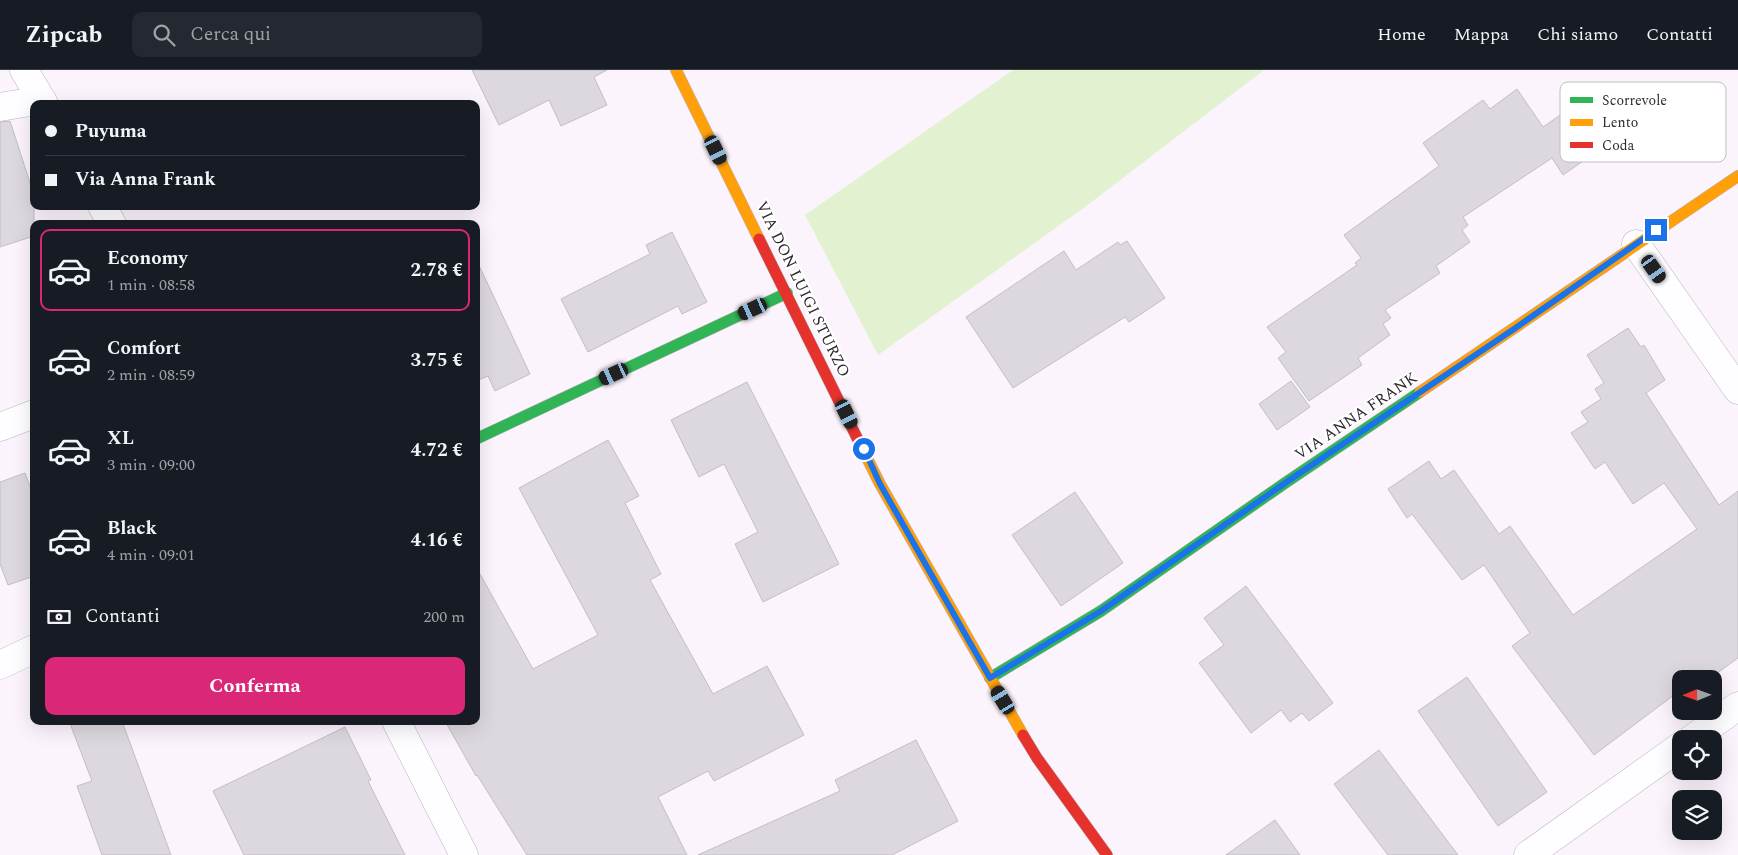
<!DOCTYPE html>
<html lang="it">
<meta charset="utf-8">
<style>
body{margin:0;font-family:Spectral,serif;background:#242831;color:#f1f3f6;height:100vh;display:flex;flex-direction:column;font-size:19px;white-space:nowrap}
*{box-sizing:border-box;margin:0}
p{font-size:16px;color:#9ea1a6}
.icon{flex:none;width:28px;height:28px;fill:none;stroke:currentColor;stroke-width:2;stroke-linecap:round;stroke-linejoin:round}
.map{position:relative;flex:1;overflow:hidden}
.details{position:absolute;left:30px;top:150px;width:450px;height:505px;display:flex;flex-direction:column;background:#171b24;border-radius:10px;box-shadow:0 5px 20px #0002}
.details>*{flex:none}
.hud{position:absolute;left:30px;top:30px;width:450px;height:110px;border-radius:10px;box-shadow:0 5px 20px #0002;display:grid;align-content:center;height:110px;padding:0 15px;background:#171b24}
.needle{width:32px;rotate:269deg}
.fabs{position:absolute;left:1672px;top:600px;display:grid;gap:10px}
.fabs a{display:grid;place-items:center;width:50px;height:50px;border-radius:10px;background:#171b24;box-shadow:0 5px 20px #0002;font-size:25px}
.end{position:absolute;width:22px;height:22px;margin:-11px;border:6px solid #1a73e8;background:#fff;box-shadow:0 0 0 2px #fff}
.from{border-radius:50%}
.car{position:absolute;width:15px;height:30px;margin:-15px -8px;border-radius:6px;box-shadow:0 0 4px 1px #0007;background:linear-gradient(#222 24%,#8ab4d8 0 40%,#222 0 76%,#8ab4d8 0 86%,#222 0)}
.hud b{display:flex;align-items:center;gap:18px;height:48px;font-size:19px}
.hud b+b{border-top:1px solid #363941}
.hud i{width:12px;height:12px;background:#f1f3f6}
ul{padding:9px 0 0;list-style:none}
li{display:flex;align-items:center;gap:15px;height:82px;margin:0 10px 8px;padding:0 5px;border:2px solid transparent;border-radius:10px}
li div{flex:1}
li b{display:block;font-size:19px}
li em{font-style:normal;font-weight:700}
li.current{border-color:#db2777}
li>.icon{width:45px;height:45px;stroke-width:1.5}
.pay{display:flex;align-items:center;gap:12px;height:55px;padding:0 15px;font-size:19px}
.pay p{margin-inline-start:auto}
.button{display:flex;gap:10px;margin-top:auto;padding:10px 15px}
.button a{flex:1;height:58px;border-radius:10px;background:#db2777;color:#fff;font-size:20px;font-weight:700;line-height:58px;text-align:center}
header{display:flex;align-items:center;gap:30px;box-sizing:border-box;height:70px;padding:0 25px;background:#171b24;border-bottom:1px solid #363941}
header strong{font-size:24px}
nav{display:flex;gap:28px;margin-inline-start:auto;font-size:18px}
.search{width:350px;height:45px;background:#242831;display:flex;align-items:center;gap:12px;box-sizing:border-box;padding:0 18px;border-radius:10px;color:#9ea1a6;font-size:19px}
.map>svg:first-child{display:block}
.green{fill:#e2f2d1}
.building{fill:#ddd8df;stroke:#c2bec5}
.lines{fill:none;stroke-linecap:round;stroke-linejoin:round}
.street-casing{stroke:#bab4ba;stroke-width:29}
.fast-casing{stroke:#bab4ba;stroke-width:12}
.slow-casing{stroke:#bab4ba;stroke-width:12}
.jam-casing{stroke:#bab4ba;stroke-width:12}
.street{stroke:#fefdff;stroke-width:28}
.fast{stroke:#30b455;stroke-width:11}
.slow{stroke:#ff9f0a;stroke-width:11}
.jam{stroke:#e5322d;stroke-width:11}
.route{stroke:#1a73e8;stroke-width:6}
.labels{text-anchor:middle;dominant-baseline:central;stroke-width:4.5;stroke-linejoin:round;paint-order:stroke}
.street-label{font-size:16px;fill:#2e282e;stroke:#fff}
.key{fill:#fff;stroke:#c0bec0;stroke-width:1}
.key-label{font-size:14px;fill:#2e282e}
</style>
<header>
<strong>Zipcab</strong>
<div class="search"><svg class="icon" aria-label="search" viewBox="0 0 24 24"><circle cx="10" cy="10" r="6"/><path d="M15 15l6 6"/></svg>Cerca qui</div>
<nav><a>Home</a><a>Mappa</a><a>Chi siamo</a><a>Contatti</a></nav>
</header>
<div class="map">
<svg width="1738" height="785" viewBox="0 0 1738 785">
<rect width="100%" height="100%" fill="#fbf4fc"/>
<polygon class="green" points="1013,0 1264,0 1085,137 878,285 805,145"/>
<g class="building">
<polygon points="472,0 607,0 594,7 607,35 561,56 549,30 499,55"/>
<polygon points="1517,19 1543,57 1566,41 1596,82 1563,105 1552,88 1463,147 1468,155 1462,160 1470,172 1436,196 1440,203 1385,240 1391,248 1383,254 1390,265 1358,288 1362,295 1309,331 1278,288 1286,282 1267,257 1357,195 1355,193 1361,188 1344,165 1439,96 1423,73 1483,30 1490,39"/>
<polygon points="10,51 34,125 34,166 0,177 0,52"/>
<polygon points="672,162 707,232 682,244 678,236 588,282 561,229 650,184 646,175"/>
<polygon points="1127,171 1165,228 1129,252 1125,247 1013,318 966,247 1064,181 1076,200 1118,172 1120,175"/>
<polygon points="476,189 530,304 495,321 488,306 476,311"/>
<polygon points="1628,258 1641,277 1644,275 1665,310 1646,323 1719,435 1738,421 1738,588 1709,609 1681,609 1681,629 1678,631 1674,625 1594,685 1512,576 1530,563 1484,495 1462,510 1412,444 1407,448 1388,419 1429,391 1441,409 1454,400 1499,464 1510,456 1573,545 1697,459 1664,413 1633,434 1605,392 1595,399 1571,363 1588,352 1581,342 1601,329 1595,319 1604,313 1587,285"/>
<polygon points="1291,311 1310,337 1277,360 1259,334"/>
<polygon points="747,312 839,494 763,532 735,474 758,462 724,394 699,407 671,350"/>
<polygon points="608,370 639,426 625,433 661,504 650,510 713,624 767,596 804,665 714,711 708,701 658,727 687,785 527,785 477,705 476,706 445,651 476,651 476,497 533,599 598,565 519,418"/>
<polygon points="25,403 34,427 34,506 8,515 0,494 0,412"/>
<polygon points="1075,422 1123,493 1061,536 1012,465"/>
<polygon points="1246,516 1333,633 1309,651 1302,643 1290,652 1281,640 1251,663 1199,593 1224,575 1204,548"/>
<polygon points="1467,607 1547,722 1498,756 1418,641"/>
<polygon points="69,651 122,651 171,785 102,785 77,716 92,711"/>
<polygon points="345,657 371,710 368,711 405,785 244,785 213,721"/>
<polygon points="916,670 958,751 892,785 698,785 840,721 835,710"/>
<polygon points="1379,680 1458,785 1388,785 1334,714"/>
<polygon points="1275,750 1300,785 1226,785"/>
</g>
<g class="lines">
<g class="street-casing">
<g id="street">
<polyline points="24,0 44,34"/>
<polyline points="0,37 42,30"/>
<polyline points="102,136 112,154"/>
<polyline points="1636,174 1738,320"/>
<polyline points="0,357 34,344"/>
<polyline points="0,595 34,579"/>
<polyline points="396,651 464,785"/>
<polyline points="1692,669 1738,636"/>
<polyline points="1528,785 1681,676"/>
</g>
</g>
<g class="fast-casing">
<g id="fast">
<polyline points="476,369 787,223"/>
<polyline points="990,608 1101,541 1285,413 1420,322"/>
</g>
</g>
<g class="slow-casing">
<g id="slow">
<polyline points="676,0 759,169"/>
<polyline points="1420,322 1738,106"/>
<polyline points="866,386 880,414 1023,665"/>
</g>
</g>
<g class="jam-casing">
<g id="jam">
<polyline points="759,169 866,386"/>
<polyline points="1023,665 1037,688 1107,785"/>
</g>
</g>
<use href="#street" class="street"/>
<use href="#fast" class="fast"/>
<use href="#slow" class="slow"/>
<use href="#jam" class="jam"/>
</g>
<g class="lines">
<polyline class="route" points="864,379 880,414 990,608 1101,541 1285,413 1514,259 1656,160"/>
</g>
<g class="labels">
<g class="street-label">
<text transform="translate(803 219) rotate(64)">VIA DON LUIGI STURZO</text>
<text transform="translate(1356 346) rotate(-34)">VIA ANNA FRANK</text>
</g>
</g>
<rect x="1560" y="12" width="166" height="80" rx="8" class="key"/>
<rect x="1570" y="27" width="23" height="6" fill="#30b455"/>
<rect x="1570" y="49" width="23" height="7" fill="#ff9f0a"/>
<rect x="1570" y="72" width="23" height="6" fill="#e5322d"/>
<g class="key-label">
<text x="1602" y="35">Scorrevole</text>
<text x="1602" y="57">Lento</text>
<text x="1602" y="80">Coda</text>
</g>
</svg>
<div class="fabs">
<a><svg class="needle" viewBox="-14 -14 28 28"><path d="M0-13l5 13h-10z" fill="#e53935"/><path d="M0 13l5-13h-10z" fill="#9ea1a6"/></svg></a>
<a><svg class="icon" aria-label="locate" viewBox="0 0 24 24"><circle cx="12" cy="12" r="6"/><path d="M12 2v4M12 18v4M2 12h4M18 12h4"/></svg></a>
<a><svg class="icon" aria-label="layers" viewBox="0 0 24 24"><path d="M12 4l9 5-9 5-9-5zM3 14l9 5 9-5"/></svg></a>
</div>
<i class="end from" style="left:864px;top:379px"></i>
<i class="end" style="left:1656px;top:160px"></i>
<i class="car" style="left:716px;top:80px;rotate:154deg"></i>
<i class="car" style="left:1654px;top:199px;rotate:145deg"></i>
<i class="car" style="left:753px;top:239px;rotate:245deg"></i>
<i class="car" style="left:614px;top:304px;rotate:245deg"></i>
<i class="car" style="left:847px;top:344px;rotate:154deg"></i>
<i class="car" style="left:1003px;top:630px;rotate:329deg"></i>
<div class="hud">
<b><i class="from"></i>Puyuma</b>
<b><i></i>Via Anna Frank</b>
</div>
<section class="details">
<ul>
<li class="current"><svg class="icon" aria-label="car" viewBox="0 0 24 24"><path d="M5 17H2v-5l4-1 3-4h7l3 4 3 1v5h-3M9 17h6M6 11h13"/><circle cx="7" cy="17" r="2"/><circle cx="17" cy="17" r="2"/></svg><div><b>Economy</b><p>1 min · 08:58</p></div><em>2.78 €</em></li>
<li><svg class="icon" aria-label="car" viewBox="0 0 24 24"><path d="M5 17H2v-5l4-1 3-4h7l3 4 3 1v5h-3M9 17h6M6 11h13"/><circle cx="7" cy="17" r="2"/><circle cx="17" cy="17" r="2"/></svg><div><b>Comfort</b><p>2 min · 08:59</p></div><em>3.75 €</em></li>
<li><svg class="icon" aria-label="car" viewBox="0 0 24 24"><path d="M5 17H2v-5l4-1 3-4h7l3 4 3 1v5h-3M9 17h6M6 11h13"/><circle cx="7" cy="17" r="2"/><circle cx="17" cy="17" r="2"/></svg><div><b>XL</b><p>3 min · 09:00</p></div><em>4.72 €</em></li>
<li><svg class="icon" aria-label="car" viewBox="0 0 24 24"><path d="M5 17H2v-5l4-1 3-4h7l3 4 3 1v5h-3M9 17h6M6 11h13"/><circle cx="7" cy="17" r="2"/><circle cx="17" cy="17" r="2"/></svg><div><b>Black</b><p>4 min · 09:01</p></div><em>4.16 €</em></li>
</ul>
<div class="pay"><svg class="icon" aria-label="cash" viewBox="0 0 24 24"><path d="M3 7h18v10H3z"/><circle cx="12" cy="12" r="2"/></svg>Contanti<p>200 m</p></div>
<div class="button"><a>Conferma</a></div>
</section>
</div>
